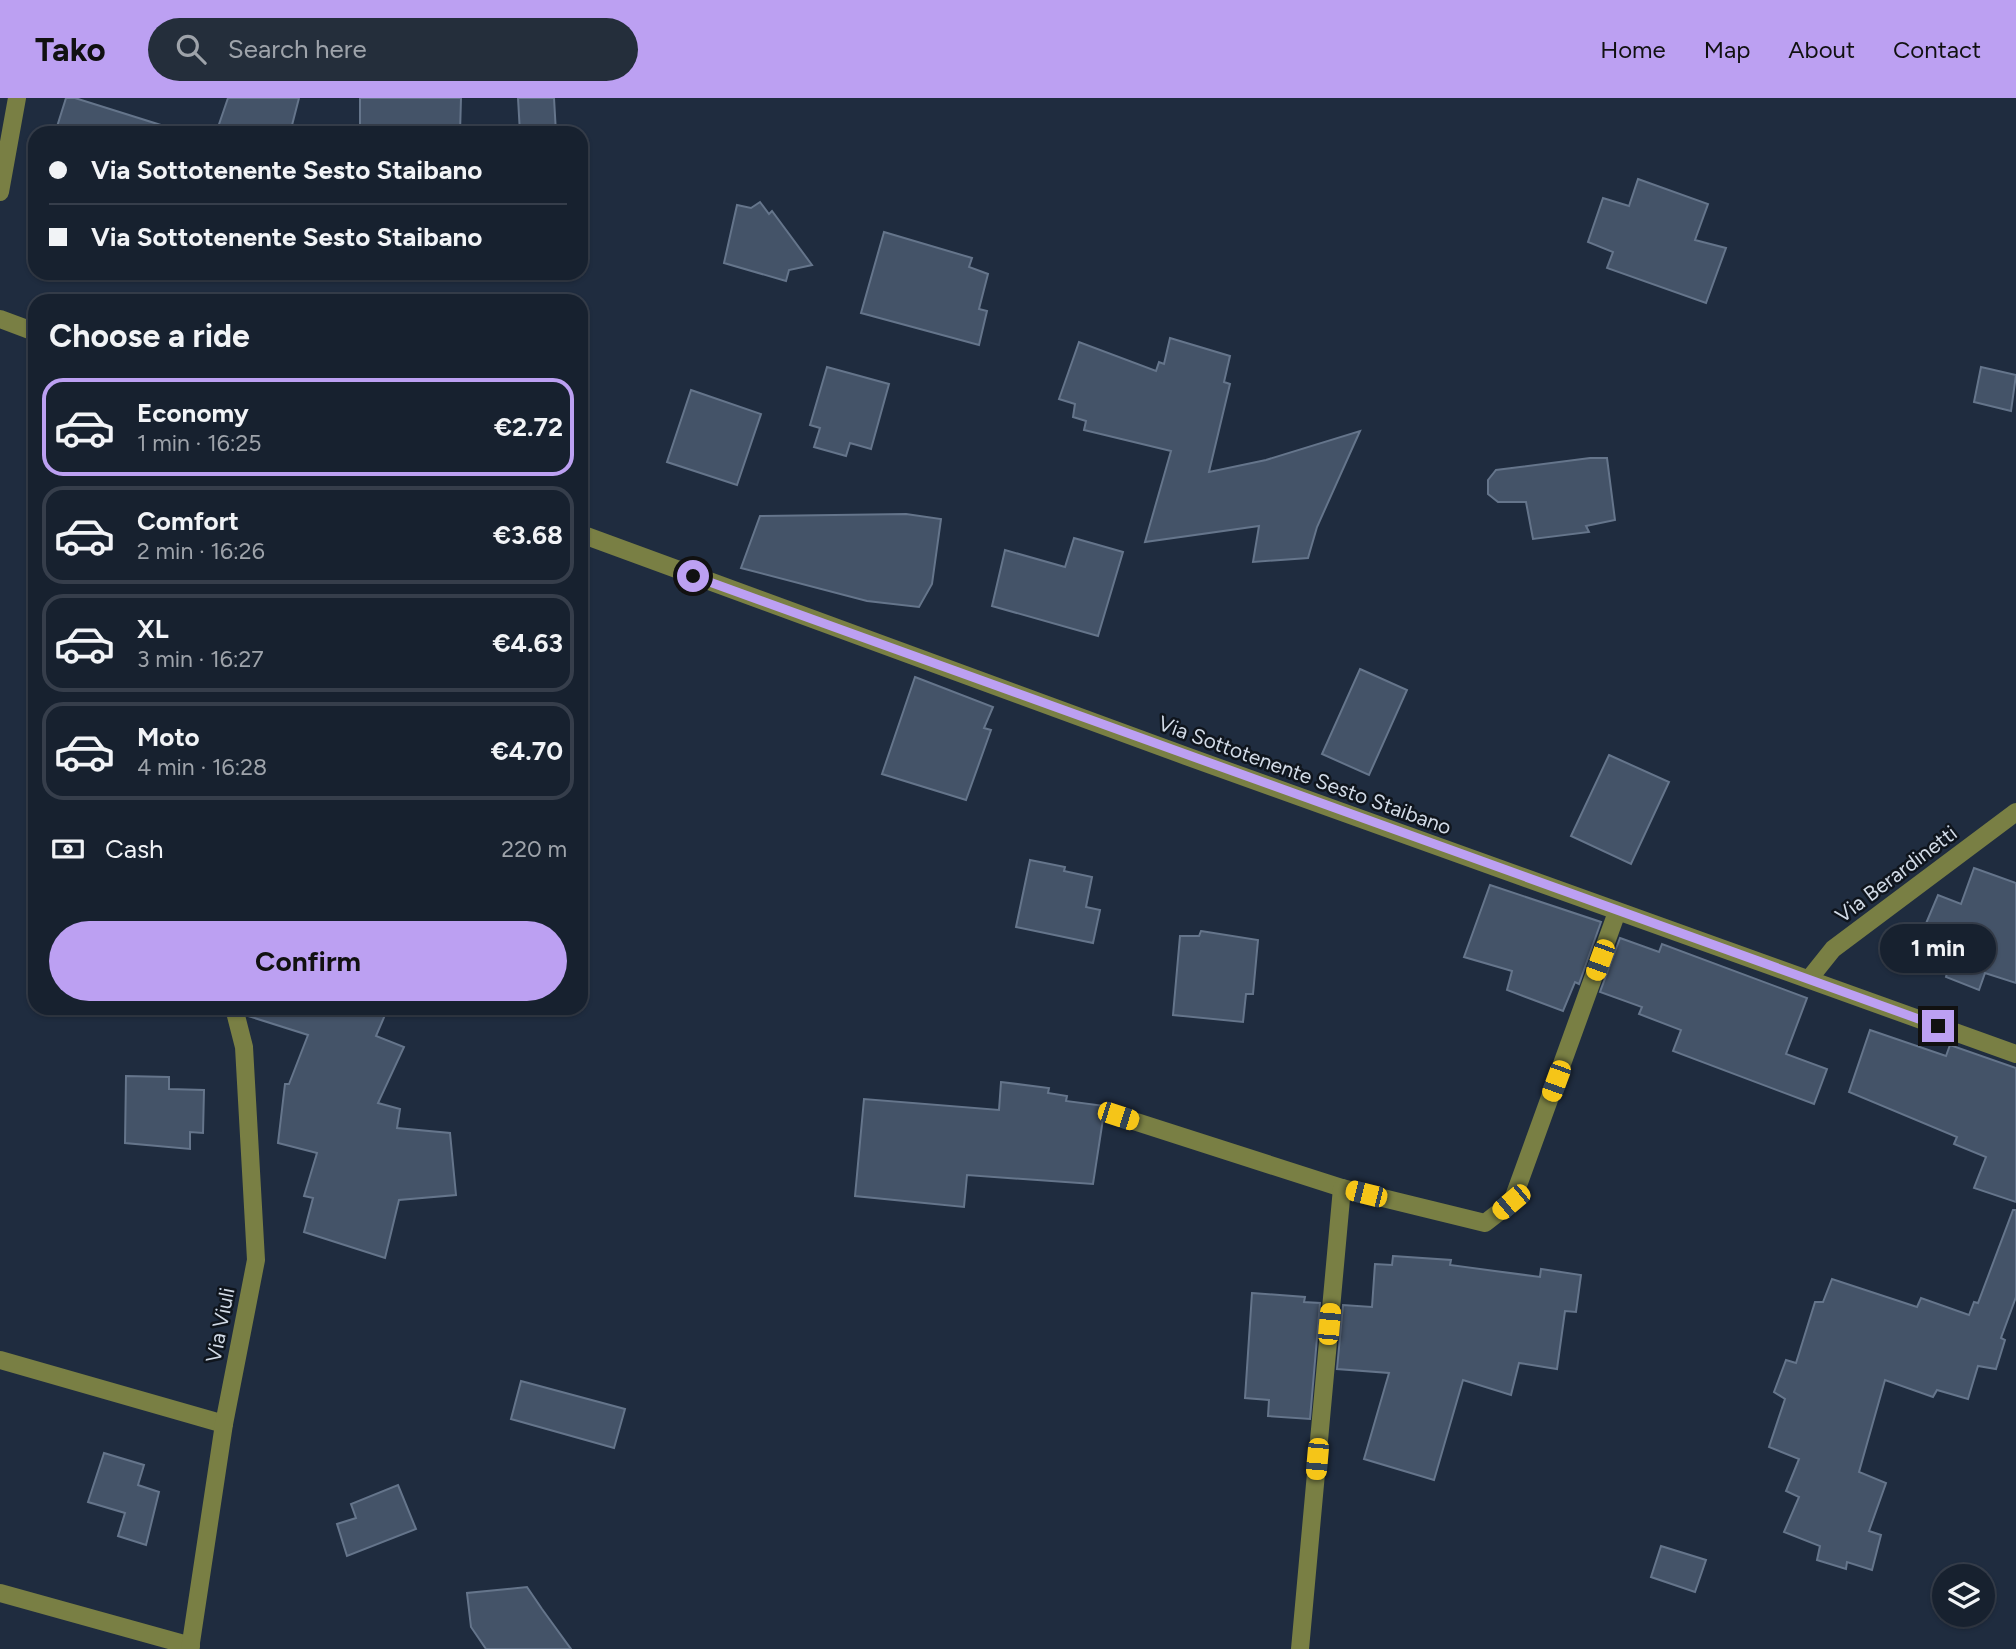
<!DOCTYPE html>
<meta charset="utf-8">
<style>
body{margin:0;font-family:Figtree,sans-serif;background:#242e3b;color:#f1f3f6;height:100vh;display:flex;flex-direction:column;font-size:26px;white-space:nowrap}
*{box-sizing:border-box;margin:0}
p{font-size:23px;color:#9ea3aa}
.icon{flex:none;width:38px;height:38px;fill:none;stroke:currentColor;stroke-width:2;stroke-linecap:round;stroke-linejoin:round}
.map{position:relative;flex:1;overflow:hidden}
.panel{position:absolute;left:28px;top:196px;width:560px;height:721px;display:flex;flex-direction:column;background:#17212f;border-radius:21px;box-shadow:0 2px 5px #0004,0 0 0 2px #363e4b}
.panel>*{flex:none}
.guide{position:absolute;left:28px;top:28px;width:560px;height:154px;border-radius:21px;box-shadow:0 2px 5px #0004,0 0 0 2px #363e4b;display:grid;align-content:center;height:154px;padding:0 21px;background:#17212f}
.controls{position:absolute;left:1932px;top:1466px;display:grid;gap:14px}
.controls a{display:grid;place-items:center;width:63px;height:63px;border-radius:50%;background:#17212f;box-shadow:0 2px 5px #0004,0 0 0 2px #363e4b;font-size:35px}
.end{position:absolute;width:32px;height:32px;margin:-16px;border:9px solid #bca0f2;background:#111;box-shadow:0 0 0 4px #111}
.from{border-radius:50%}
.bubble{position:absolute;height:49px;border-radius:24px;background:#17212f;box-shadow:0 2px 5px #0004,0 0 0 2px #363e4b;font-size:23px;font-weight:700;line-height:49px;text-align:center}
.car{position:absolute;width:21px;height:42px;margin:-21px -10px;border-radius:9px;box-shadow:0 0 5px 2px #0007;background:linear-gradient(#f5c518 24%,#345 0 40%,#f5c518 0 76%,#345 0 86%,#f5c518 0)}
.guide b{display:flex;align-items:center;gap:24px;height:66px;font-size:26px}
.guide b+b{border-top:2px solid #363e4b}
.guide i{width:18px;height:18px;background:#f1f3f6}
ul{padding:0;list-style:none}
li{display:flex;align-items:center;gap:21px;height:98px;margin:0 14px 10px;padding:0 7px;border:4px solid #363e4b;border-radius:21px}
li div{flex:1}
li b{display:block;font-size:26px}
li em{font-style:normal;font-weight:700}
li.active{border-color:#bca0f2}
li>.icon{width:63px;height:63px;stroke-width:1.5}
h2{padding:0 21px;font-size:32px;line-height:84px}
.pay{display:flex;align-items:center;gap:18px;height:77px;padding:0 21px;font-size:26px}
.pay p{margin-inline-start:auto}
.cta{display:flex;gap:14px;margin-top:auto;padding:14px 21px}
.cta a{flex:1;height:80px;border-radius:42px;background:#bca0f2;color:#111;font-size:28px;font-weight:700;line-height:80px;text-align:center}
header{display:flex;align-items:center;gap:42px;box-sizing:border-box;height:98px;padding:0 35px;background:#bca0f2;color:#111}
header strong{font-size:33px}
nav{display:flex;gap:38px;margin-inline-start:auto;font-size:24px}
.search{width:490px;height:63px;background:#242e3b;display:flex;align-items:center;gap:18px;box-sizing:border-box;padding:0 24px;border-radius:38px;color:#9ea3aa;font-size:26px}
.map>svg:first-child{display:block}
.building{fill:#445368;stroke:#65758b;stroke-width:2}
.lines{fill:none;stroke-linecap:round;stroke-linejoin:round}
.minor{stroke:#797f44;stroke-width:18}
.route{stroke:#bca0f2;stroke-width:9}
.labels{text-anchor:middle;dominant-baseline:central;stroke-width:5;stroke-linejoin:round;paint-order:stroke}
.street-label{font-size:21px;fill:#d1dae6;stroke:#0f151d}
</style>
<header>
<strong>Tako</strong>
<div class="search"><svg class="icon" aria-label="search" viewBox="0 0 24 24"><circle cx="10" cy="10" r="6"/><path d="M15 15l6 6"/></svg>Search here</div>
<nav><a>Home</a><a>Map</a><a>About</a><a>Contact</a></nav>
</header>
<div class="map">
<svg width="2016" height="1551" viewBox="0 0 2016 1551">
<rect width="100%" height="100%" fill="#1f2c3f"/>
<g class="building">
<polygon points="66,0 75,0 164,28 162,35 55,35"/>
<polygon points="228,0 299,0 290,35 216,35"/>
<polygon points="360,0 461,0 460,35 360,35"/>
<polygon points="518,0 554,0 556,35 520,35"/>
<polygon points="1638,81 1708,106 1695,142 1726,150 1706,205 1607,170 1613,154 1588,144 1603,100 1629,108"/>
<polygon points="760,104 769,116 772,113 812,167 789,172 786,183 724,165 737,107 751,110"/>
<polygon points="884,134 972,160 969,169 988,176 979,211 987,213 979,247 861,215"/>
<polygon points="1170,240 1230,258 1224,284 1230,286 1209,374 1266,362 1360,333 1317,429 1308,460 1253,464 1259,428 1145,444 1171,353 1084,332 1086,323 1073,319 1075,306 1059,301 1079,244 1156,273 1159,264 1164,266"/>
<polygon points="827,269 889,286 871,351 850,345 846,358 814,349 820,330 810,327"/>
<polygon points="1981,269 2016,277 2011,313 1974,304"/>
<polygon points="691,292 761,316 737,387 667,364"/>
<polygon points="1590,360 1607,360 1615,422 1586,428 1589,434 1533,441 1526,404 1498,404 1488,396 1488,382 1496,372"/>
<polygon points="906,416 941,421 932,486 919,509 867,503 741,470 760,418"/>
<polygon points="1074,440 1123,454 1098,538 992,508 1005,452 1065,469"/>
<polygon points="1360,571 1407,592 1369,677 1322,656"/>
<polygon points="915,579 993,609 984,630 991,632 966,702 882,676"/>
<polygon points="1609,657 1669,684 1631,766 1571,738"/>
<polygon points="1030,762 1065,769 1064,773 1092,779 1086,809 1100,812 1093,845 1016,829"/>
<polygon points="1974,770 2016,785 2016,885 1985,875 1979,892 1946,879 1947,875 1911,861 1938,797 1961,806"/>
<polygon points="1490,787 1601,824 1579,886 1575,884 1563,913 1507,892 1512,873 1464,859"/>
<polygon points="1201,833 1258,842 1253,896 1246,896 1243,924 1173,917 1180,838 1199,838"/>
<polygon points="1620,840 1659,854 1662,846 1807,900 1786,956 1827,971 1814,1006 1673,953 1681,932 1639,916 1642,909 1600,894"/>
<polygon points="247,910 388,910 376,938 404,949 378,1005 400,1011 397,1030 450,1035 456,1097 399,1102 385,1160 304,1134 313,1100 304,1098 317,1055 278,1045 285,986 289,986 308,937 248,918"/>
<polygon points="1870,932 1946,958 1950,947 2016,970 2016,1104 1974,1090 1986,1059 1954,1046 1957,1039 1849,994"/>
<polygon points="126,978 169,979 169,991 204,992 203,1035 190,1034 190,1051 125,1045"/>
<polygon points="1001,984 1049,990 1048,995 1067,998 1066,1003 1105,1008 1093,1086 967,1077 964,1109 855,1098 864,1001 999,1012"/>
<polygon points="2013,1112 2016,1112 2016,1199 2001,1240 2005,1242 1996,1271 1978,1268 1968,1301 1937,1292 1933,1299 1885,1282 1859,1374 1886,1385 1869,1433 1881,1437 1872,1472 1847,1464 1846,1471 1817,1462 1820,1448 1784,1434 1799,1399 1786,1393 1799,1361 1769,1349 1785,1301 1774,1294 1786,1262 1796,1265 1815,1204 1823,1204 1832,1181 1917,1209 1921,1200 1969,1217 1974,1204 1978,1205"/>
<polygon points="1393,1158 1451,1162 1450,1167 1540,1179 1541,1171 1581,1177 1576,1214 1565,1213 1557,1271 1519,1265 1511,1297 1463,1282 1434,1382 1364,1361 1389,1275 1337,1271 1343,1207 1372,1209 1375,1166 1392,1167"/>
<polygon points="1252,1195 1305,1199 1304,1204 1320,1205 1310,1321 1268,1318 1269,1302 1245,1300"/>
<polygon points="521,1283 625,1311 614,1350 511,1321"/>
<polygon points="104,1355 144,1367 138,1387 159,1394 146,1447 118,1438 125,1415 88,1404"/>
<polygon points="398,1387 416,1431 347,1458 337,1426 356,1420 351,1406"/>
<polygon points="1661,1448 1706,1462 1695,1494 1651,1479"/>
<polygon points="527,1489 542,1511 571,1551 486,1551 471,1529 467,1495"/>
</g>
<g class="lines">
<g class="minor">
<polyline points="0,94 17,0"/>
<polyline points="0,221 35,234"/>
<polyline points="581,436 1186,658 2016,956"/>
<polyline points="1809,881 1833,851 2016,714"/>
<polyline points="1118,1018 1342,1090 1485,1125 1512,1104 1617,814"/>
<polyline points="0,1262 224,1326"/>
<polyline points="0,1495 191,1548"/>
<polyline points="190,1551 224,1326 256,1162 244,949 234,910"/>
<polyline points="1300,1551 1342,1090"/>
</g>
</g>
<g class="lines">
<polyline class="route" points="693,478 1938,928"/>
</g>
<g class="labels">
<g class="street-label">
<text transform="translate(1305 677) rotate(20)">Via Sottotenente Sesto Staibano</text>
<text transform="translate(1896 776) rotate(-37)">Via Berardinetti</text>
<text transform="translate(220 1227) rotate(-79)">Via Viuli</text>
</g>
</g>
</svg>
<div class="controls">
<a><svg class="icon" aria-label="layers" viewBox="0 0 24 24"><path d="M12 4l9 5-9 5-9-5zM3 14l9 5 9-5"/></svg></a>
</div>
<i class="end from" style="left:693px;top:478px"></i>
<i class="end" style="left:1938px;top:928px"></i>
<div class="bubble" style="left:1880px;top:826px;width:116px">1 min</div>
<i class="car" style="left:1600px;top:862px;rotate:200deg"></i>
<i class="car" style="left:1556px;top:983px;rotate:200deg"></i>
<i class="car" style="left:1118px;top:1018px;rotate:108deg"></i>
<i class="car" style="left:1366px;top:1096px;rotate:284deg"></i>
<i class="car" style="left:1511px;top:1104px;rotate:230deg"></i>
<i class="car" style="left:1329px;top:1226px;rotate:5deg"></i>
<i class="car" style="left:1317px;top:1361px;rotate:185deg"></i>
<div class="guide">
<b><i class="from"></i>Via Sottotenente Sesto Staibano</b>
<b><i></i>Via Sottotenente Sesto Staibano</b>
</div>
<section class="panel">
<h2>Choose a ride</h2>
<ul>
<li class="active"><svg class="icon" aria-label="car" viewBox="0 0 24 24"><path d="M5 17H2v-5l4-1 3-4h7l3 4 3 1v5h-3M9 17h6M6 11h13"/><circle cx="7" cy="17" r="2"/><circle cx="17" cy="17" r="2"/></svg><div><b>Economy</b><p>1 min · 16:25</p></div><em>€2.72</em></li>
<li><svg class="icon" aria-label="car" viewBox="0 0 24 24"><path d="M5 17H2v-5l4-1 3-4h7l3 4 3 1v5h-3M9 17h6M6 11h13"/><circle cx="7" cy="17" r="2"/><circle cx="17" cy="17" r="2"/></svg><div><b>Comfort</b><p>2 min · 16:26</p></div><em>€3.68</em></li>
<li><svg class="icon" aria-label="car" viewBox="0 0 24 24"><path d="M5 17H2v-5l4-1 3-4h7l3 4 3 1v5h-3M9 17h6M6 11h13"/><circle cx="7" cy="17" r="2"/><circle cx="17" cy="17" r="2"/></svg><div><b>XL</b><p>3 min · 16:27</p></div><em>€4.63</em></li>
<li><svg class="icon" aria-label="car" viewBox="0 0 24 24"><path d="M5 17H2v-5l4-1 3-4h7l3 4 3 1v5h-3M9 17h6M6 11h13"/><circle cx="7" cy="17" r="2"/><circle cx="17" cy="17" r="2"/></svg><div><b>Moto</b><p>4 min · 16:28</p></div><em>€4.70</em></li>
</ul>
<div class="pay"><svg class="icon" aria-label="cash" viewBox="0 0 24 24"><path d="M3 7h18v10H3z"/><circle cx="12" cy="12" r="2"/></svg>Cash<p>220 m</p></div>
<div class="cta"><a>Confirm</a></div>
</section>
</div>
